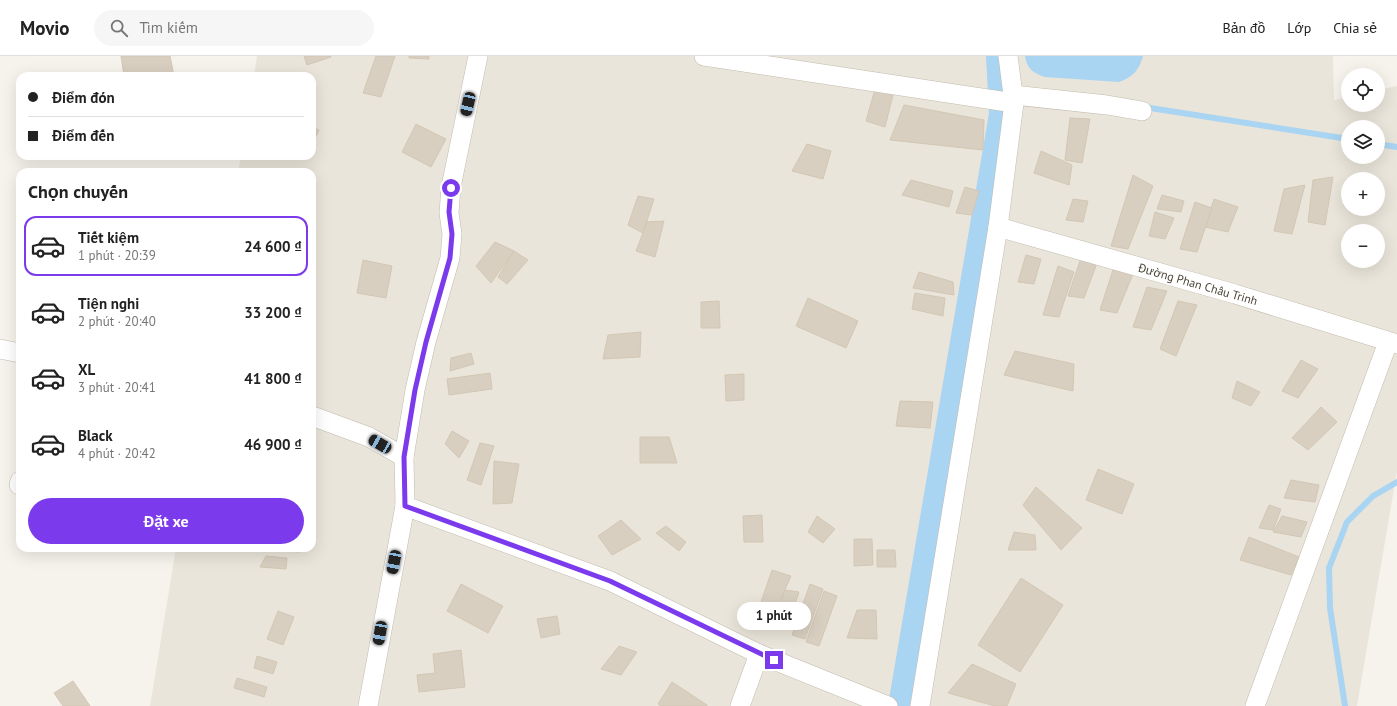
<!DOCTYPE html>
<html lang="vi">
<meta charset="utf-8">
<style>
body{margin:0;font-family:"PT Sans",sans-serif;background:#f6f6f6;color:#222;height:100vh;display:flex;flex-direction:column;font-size:15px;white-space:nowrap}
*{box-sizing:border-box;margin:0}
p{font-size:13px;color:#767676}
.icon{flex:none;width:22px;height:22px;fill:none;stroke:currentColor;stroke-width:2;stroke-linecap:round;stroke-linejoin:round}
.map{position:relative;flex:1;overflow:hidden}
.side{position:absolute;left:16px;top:112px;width:300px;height:384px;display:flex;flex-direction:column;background:#fff;border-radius:12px;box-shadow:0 4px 16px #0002}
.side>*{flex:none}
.top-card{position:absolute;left:16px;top:16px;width:300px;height:88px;border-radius:12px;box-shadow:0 4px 16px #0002;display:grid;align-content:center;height:88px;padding:0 12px;background:#fff}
.controls{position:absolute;left:1341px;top:12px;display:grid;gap:8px}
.controls a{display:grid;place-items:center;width:44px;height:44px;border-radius:50%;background:#fff;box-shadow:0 4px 16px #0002;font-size:20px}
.end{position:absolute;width:18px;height:18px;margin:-9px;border:5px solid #7c3aed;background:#fff;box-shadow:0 0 0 2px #fff}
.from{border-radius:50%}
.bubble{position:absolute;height:28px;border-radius:14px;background:#fff;box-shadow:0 4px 16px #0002;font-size:13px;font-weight:600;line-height:28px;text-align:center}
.car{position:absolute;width:12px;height:24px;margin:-12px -6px;border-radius:5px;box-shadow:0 0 3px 1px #0007;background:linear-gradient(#222 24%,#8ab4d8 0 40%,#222 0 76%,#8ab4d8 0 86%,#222 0)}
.top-card b{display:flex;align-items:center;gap:14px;height:38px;font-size:15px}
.top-card b+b{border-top:1px solid #e0e0e0}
.top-card i{width:10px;height:10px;background:#222}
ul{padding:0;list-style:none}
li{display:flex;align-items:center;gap:12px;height:60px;margin:0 8px 6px;padding:0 4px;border:2px solid transparent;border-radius:12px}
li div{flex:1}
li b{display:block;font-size:15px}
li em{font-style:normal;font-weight:600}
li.selected{border-color:#7c3aed}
li>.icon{width:36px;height:36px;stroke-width:1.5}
h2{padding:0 12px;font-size:18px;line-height:48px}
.button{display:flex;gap:8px;margin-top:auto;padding:8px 12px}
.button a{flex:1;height:46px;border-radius:24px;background:#7c3aed;color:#fff;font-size:16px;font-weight:600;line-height:46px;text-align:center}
header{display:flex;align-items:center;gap:24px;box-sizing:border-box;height:56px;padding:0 20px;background:#fff;border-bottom:1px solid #e0e0e0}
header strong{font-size:19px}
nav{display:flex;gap:22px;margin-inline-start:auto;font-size:14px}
.search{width:280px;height:36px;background:#f6f6f6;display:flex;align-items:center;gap:10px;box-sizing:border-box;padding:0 14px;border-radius:22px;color:#767676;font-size:15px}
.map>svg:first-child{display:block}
.residential{fill:#eae5da;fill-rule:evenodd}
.water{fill:#a9d4f2}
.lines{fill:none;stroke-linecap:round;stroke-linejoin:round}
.stream{stroke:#a9d4f2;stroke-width:6}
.canal{stroke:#a9d4f2;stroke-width:22}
.building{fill:#d8cfc1;stroke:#d3c7b4}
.minor-casing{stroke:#c2bbae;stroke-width:20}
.minor{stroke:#fff;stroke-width:19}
.route{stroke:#7c3aed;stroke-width:5}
.labels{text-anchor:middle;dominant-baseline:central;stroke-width:4;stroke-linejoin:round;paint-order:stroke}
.street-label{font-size:12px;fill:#4b4439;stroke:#fff}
</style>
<header>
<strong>Movio</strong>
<div class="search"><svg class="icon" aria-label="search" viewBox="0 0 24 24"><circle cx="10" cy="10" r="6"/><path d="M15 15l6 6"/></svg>Tìm kiếm</div>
<nav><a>Bản đồ</a><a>Lớp</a><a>Chia sẻ</a></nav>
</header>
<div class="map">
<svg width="1397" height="650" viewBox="0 0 1397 650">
<rect width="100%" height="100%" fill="#f6f3ec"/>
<path class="residential" d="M257 0H1333L1334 44 1348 41V49H1378V34L1397 30V415L1357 650H150L176 492H312V116H238L241 100H312V20H254ZM1348 71H1378V101H1348ZM1348 123H1378V153H1348ZM1348 175H1378V205H1348Z"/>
<path class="water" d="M1025 0H1143C1139 14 1133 21 1119 26L1045 21C1033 17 1027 13 1025 0Z"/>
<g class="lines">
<g class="stream">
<polyline points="998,27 1007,29"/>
<polyline points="1144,51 1348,83"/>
<polyline points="1378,88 1397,91"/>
<polyline points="1345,650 1330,552 1329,512 1347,466 1373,440 1397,426"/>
</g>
<polyline class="canal" points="899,650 1000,58 997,0"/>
</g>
<g class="building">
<polygon points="121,0 170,0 174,20 124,20"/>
<polygon points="304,0 331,0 331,1 307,9"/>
<polygon points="376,0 395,0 381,41 363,37"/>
<polygon points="409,0 429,0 429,3 409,2"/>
<polygon points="875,33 894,35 885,71 866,65"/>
<polygon points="904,49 984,64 983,94 890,84"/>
<polygon points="1070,62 1090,63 1082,107 1065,104"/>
<polygon points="416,68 446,83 431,111 402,96"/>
<polygon points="312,71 319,74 312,89"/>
<polygon points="807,88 831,95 823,123 792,115"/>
<polygon points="1041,95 1072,109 1069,129 1034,117"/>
<polygon points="1133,119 1153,130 1128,193 1111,190"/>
<polygon points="1333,121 1325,169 1308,166 1313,124"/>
<polygon points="911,124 953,135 949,151 902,139"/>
<polygon points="1305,129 1292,178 1274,175 1284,133"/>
<polygon points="965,131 979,135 972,159 956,157"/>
<polygon points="1162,139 1184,145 1181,156 1157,153"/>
<polygon points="638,140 654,143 643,177 628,169"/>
<polygon points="1073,143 1088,145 1083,166 1066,164"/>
<polygon points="1214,143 1238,151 1228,176 1205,171"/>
<polygon points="1195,146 1212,152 1197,196 1180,193"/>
<polygon points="1155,156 1174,162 1165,183 1149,180"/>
<polygon points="664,165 655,201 636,195 647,166"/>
<polygon points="495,186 514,195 491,227 476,210"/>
<polygon points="514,195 528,204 507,228 498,221"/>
<polygon points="1026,199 1041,203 1034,228 1018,226"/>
<polygon points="1081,202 1096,210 1084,242 1068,240"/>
<polygon points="363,204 392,210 386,242 357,237"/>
<polygon points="1058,210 1074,216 1059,261 1043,259"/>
<polygon points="1113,214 1133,218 1117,257 1100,254"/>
<polygon points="919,216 953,226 954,239 913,232"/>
<polygon points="1147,231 1167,235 1151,274 1133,271"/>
<polygon points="915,237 945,242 943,260 912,253"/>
<polygon points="808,242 858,265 846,292 796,270"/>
<polygon points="719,245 720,272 701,272 701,246"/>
<polygon points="1178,245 1197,249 1176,300 1160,293"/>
<polygon points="641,276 640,301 603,303 608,279"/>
<polygon points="1015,295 1074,308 1073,335 1004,319"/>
<polygon points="471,297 474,308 450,315 451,302"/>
<polygon points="1301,304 1318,313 1298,342 1282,335"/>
<polygon points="490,317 492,333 449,339 447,323"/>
<polygon points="744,318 744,344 726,345 725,319"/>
<polygon points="1237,325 1260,336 1251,350 1232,342"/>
<polygon points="900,345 933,346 930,372 896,370"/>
<polygon points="1321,351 1337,366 1308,394 1292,382"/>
<polygon points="452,375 469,385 459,402 445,388"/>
<polygon points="640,381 669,381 677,407 640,407"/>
<polygon points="480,387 494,390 481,429 467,424"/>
<polygon points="494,405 519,408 512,447 493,448"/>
<polygon points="1098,413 1134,428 1122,458 1086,444"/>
<polygon points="1291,424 1319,429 1315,446 1284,442"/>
<polygon points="1036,431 1082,472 1061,494 1023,449"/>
<polygon points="1269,449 1281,453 1273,474 1259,472"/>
<polygon points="762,459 763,486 744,486 743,460"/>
<polygon points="817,460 835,473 823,487 808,476"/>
<polygon points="1282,460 1307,466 1301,481 1273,476"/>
<polygon points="621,464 641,483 612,499 598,480"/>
<polygon points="666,470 686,486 679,495 656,477"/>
<polygon points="1014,476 1035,479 1036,494 1008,494"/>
<polygon points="1249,481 1299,501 1291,519 1240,504"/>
<polygon points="854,483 872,483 873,509 854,510"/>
<polygon points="254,492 299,492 299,496"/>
<polygon points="877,494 895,494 896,511 877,511"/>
<polygon points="266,500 287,502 286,513 260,511"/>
<polygon points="772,514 791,520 777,552 761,546"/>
<polygon points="1021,522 1063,549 1020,616 978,589"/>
<polygon points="461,528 503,550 488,577 447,555"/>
<polygon points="810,528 823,533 805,583 792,579"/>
<polygon points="785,534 799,536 790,563 777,559"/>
<polygon points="824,535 837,540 819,590 806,586"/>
<polygon points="857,554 876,554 877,583 847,582"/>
<polygon points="278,555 294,561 283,589 267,583"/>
<polygon points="557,560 560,578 541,582 537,563"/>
<polygon points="619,590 637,596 621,619 601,613"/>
<polygon points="461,594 465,631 419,636 417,619 435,617 433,598"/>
<polygon points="257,600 277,606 273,618 254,612"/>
<polygon points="972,608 1016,628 1007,650 995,650 948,637"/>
<polygon points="237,622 267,631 264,641 234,632"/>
<polygon points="73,625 90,650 63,650 54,637"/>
<polygon points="672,626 707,649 707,650 661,650 658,648"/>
</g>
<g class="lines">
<g class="minor-casing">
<g id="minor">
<polyline points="704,0 1014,47"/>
<polyline points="1013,39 1107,49 1142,55"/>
<polyline points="998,171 1235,238 1397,288"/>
<polyline points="0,293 20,297"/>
<polyline points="312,360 369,381 404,401 405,450 610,525 759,598 888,650"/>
<polyline points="404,401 415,334 426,286 450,202 452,178 449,157 451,131 478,0"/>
<polyline points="19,429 20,425"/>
<polyline points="368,650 405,450"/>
<polyline points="740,650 759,598"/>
<polyline points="920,650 998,171 1014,47 1008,0"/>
<polyline points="1255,650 1388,286"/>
</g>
</g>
<use href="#minor" class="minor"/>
</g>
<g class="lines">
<polyline class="route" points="451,132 449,156 452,178 450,202 426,286 415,334 404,401 405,450 610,525 774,604"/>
</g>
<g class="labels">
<g class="street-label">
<text transform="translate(1198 228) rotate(16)">Đường Phan Châu Trinh</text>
</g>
</g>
</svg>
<div class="controls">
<a><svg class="icon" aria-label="locate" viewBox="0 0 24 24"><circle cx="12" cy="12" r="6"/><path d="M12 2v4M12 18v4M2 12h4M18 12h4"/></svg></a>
<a><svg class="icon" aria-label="layers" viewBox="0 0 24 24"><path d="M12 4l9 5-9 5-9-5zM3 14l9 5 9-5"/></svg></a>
<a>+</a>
<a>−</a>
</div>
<i class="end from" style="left:451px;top:132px"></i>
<i class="end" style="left:774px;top:604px"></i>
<div class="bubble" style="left:737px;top:546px;width:74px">1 phút</div>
<i class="car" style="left:468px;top:48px;rotate:193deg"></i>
<i class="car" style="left:380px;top:388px;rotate:300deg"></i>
<i class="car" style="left:394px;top:506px;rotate:191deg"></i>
<i class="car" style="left:380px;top:577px;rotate:190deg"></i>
<div class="top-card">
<b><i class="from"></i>Điểm đón</b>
<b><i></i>Điểm đến</b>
</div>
<section class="side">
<h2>Chọn chuyến</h2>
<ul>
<li class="selected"><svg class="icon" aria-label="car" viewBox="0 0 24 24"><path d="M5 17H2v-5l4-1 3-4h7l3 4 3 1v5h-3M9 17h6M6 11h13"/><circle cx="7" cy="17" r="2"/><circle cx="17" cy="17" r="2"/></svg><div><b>Tiết kiệm</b><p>1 phút · 20:39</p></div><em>24 600 ₫</em></li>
<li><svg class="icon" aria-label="car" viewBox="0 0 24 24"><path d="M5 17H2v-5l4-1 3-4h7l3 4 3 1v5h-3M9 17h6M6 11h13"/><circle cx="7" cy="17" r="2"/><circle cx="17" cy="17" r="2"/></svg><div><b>Tiện nghi</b><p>2 phút · 20:40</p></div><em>33 200 ₫</em></li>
<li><svg class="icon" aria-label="car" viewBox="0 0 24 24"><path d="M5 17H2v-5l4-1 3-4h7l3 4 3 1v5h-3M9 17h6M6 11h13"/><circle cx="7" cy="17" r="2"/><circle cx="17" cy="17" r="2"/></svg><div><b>XL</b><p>3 phút · 20:41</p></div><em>41 800 ₫</em></li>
<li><svg class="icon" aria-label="car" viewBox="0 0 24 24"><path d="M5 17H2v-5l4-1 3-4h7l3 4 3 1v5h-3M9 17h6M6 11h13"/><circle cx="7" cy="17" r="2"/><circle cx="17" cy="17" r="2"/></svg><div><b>Black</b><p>4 phút · 20:42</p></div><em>46 900 ₫</em></li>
</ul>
<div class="button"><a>Đặt xe</a></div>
</section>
</div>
